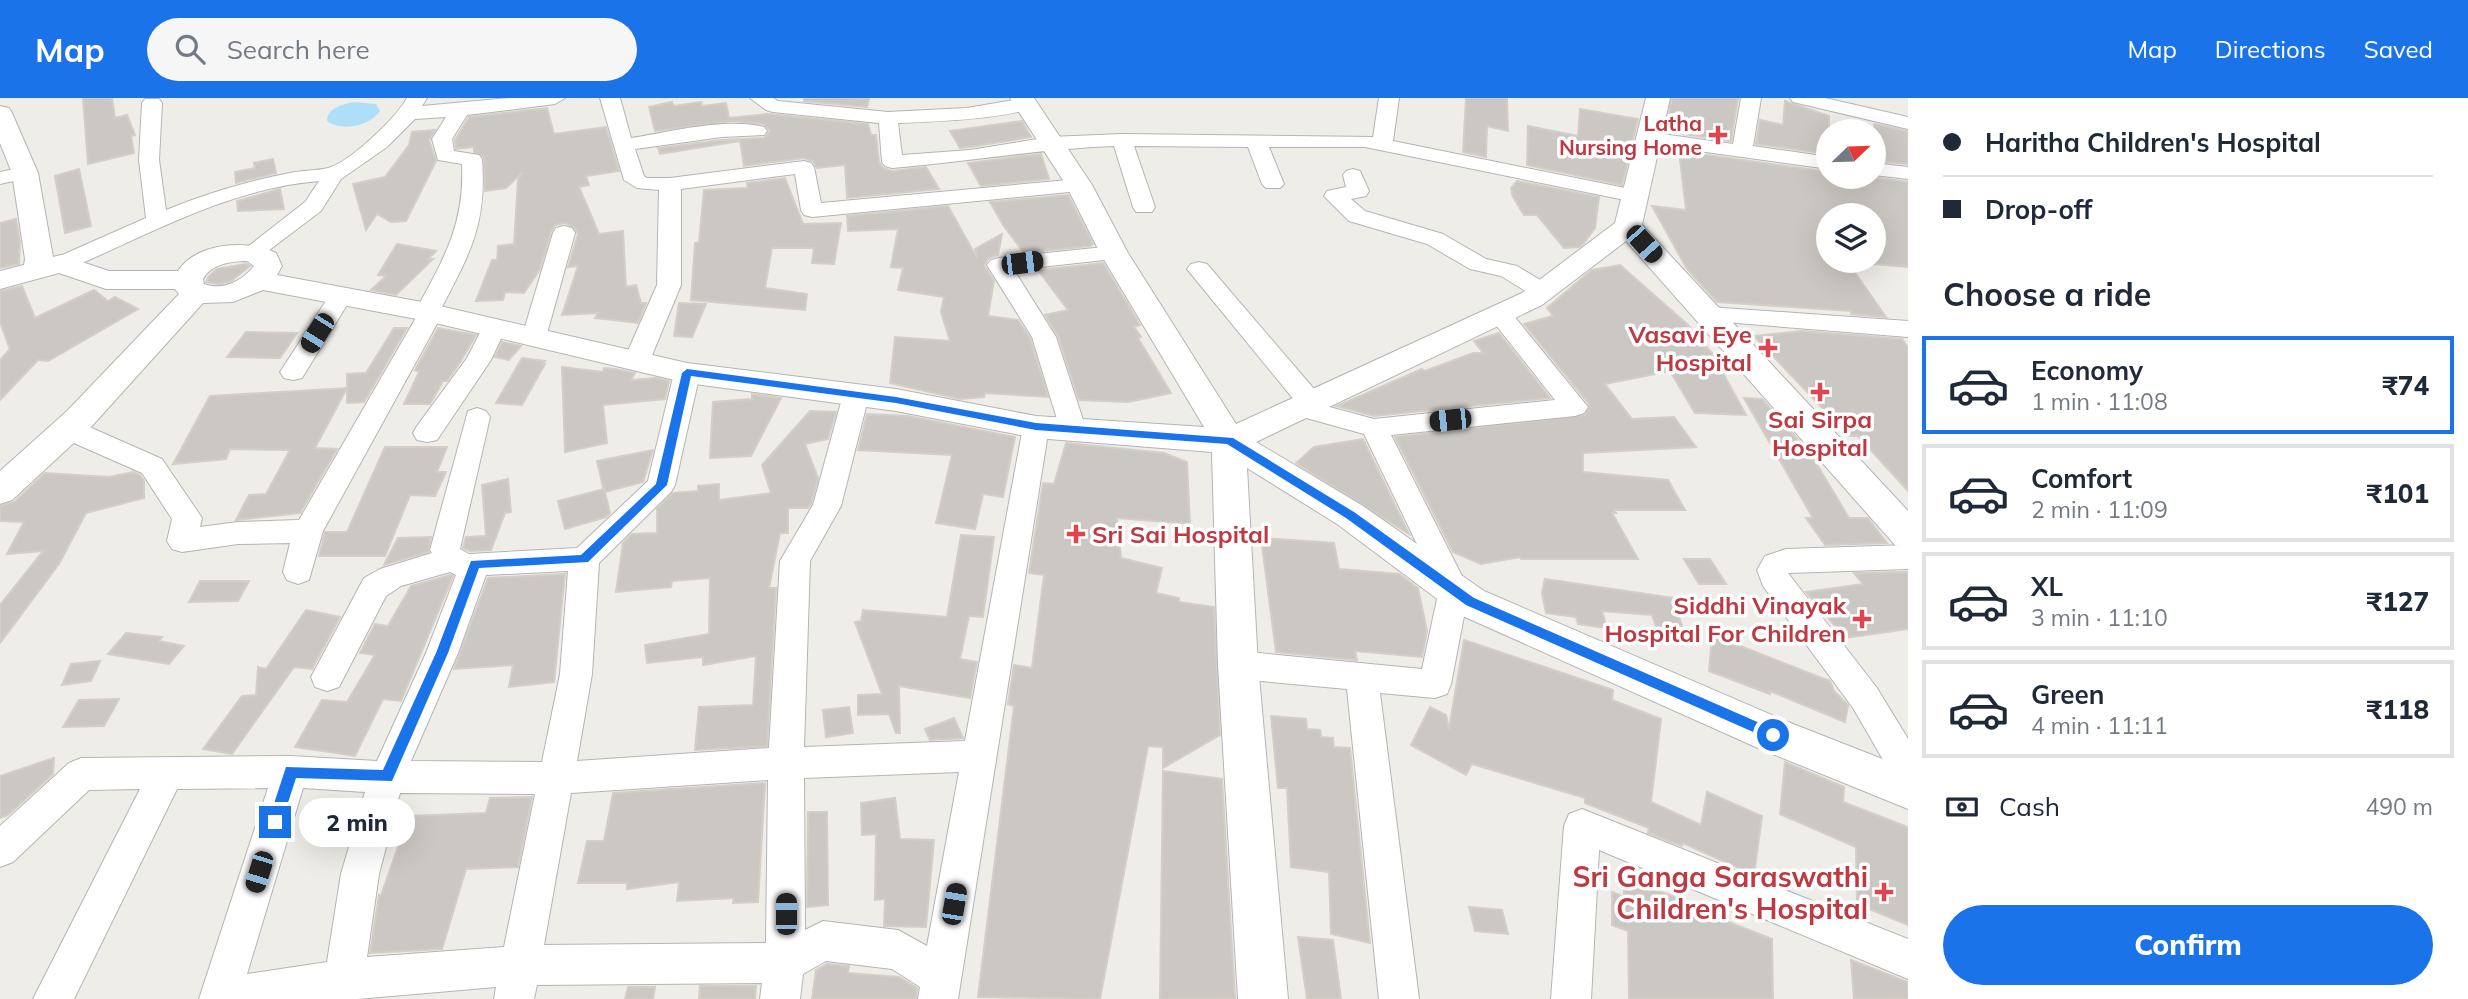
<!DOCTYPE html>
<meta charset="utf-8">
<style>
body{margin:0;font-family:Mulish,sans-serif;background:#f6f6f7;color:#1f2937;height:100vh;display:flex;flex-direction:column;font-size:26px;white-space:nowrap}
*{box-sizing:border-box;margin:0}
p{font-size:23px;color:#747a83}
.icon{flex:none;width:38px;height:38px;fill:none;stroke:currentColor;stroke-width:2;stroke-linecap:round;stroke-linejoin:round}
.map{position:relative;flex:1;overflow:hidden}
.sheet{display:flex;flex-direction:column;background:#fff;width:560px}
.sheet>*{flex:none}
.hud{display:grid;align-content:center;height:154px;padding:0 35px;background:#fff}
.needle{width:46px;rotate:67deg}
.controls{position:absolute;left:1816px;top:21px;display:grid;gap:14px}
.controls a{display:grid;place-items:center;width:70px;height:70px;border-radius:50%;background:#fff;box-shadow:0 7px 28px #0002;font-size:35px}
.end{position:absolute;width:32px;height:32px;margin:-16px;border:9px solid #1a73e8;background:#fff;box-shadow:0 0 0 4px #fff}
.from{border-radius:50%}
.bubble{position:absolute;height:49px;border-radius:24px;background:#fff;box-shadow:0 7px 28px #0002;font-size:23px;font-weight:800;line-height:49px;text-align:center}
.car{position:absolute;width:21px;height:42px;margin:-21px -10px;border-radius:9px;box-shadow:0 0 5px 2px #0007;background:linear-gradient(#222 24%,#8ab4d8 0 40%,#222 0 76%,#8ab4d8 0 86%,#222 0)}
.hud b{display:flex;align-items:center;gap:24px;height:66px;font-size:26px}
.hud b+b{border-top:2px solid #e0e1e3}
.hud i{width:18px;height:18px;background:#1f2937}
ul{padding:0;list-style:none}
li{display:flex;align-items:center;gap:21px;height:98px;margin:0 14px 10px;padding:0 21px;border:4px solid #e0e1e3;border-radius:0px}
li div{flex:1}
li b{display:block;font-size:26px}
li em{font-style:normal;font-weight:800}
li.active{border-color:#1a73e8}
li>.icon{width:63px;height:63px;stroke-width:1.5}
h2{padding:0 35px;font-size:32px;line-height:84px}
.pay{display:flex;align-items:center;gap:18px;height:77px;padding:0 35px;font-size:26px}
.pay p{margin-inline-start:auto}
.cta{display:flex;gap:14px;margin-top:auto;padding:14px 35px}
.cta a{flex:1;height:80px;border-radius:42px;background:#1a73e8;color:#fff;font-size:28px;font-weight:800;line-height:80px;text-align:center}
header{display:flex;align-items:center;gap:42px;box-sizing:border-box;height:98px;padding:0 35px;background:#1a73e8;color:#fff}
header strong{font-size:33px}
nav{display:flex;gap:38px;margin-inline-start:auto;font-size:24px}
.search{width:490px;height:63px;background:#f6f6f7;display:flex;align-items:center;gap:18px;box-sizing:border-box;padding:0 24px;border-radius:38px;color:#747a83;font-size:26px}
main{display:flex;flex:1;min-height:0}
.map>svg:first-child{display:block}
.water{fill:#afdff8}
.building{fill:#cbc8c4;stroke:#d4cec6;stroke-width:2}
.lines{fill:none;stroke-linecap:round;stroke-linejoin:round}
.minor-casing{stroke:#b2b5b8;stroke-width:2}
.tertiary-casing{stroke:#b2b5b8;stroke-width:2}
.minor{fill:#fff;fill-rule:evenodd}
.tertiary{fill:#fff;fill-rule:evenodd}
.route{fill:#1a73e8}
.health-dot{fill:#e0444e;stroke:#fff;stroke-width:2.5}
.labels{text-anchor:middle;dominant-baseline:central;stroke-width:7;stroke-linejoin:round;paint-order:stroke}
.far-health-label{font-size:21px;font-weight:bold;fill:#be3a42;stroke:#fff;text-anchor:end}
.health-label{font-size:24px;font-weight:bold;fill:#be3a42;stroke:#fff;text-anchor:end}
.near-health-label{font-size:28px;font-weight:bold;fill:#be3a42;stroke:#fff;text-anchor:end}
</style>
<header>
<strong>Map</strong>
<div class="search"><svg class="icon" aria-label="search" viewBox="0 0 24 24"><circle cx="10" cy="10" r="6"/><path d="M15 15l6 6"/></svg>Search here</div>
<nav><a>Map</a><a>Directions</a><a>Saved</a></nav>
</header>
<main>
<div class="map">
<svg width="1908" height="901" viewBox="0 0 1908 901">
<rect width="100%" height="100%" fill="#efede7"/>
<path class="water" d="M354 4 376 6 380 13C370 28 342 34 327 23 327 10 343 6 354 4Z"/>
<g class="building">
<polygon points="83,0 112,0 115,20 127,17 135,37 131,38 134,55 88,66"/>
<polygon points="804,0 844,0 869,1 867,9 804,3"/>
<polygon points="1466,0 1507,0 1508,33 1487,28 1486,59 1463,54"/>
<polygon points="1672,0 1738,0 1731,43 1676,35 1676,32 1666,30"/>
<polygon points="1785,3 1829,18 1829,56 1756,46 1760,22 1783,27"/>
<polygon points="672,4 674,8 701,4 702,8 726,5 729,20 768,16 868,26 871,37 876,37 879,64 883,70 892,73 926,69 939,91 847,100 845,67 817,70 813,63 804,60 744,68 740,43 660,56 658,50 722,42 764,40 770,33 764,26 733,23 655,33 649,9"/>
<polygon points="547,10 554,36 606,29 619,73 586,78 589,87 579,89 599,136 623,133 626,189 636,187 641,205 646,205 638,225 595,220 598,215 562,217 578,168 568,169 578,136 574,129 565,125 555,127 551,134 540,171 524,195 505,194 503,202 476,203 492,162 497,162 498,148 514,146 518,82 523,74 506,90 485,93 484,59 474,54 474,49 456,51 455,42 469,19"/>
<polygon points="1580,11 1638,21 1622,87 1527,67 1528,28 1578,38"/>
<polygon points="1022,23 1031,39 970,49 960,50 950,33"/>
<polygon points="1874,26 1908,33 1908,66 1878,63"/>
<polygon points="435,32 429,42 436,63 406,123 391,124 377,116 366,132 353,86 385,79 409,47 412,34"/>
<polygon points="1679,53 1829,74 1829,79 1872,79 1908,84 1908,169 1874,166 1874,117 1829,117 1829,163 1847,163 1886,219 1851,216 1851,213 1717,204 1687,171 1652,108 1686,112"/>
<polygon points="1041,56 1049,81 981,88 968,65"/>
<polygon points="273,61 276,75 236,85 235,74 255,70 254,65"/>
<polygon points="79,71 91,128 65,135 55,78"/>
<polygon points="785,80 803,126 841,125 834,166 812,165 814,150 772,150 765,190 807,196 805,212 691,202 695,145 699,144 704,92 748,90 747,85"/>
<polygon points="1517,83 1599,99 1595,130 1584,145 1579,149 1564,150 1537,117 1524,117 1513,99 1511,90"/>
<polygon points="280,91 284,111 238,113 237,103"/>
<polygon points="1068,97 1093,146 1090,148 1024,155 1003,127 990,104"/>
<polygon points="948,108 977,160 975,151 1002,136 998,157 989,160 984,167 994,183 988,218 1018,222 1030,240 1048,299 985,295 984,299 960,301 890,285 895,239 950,243 941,214 944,199 898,192 903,170 891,169 898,131 848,133 847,118"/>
<polygon points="16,121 20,144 19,166 0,170 0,125"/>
<polygon points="397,146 436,153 428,161 433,161 396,197 371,192 386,178 378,177"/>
<polygon points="1103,165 1140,227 1134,229 1141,239 1138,240 1171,295 1128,304 1079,302 1058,238 1045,217 1068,212 1038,172"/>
<polygon points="246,166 250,168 231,183 218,186 206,184 209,178 217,171"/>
<polygon points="1620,167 1687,226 1712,255 1746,317 1695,315 1670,273 1605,286 1632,321 1674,319 1696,349 1583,355 1583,374 1668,382 1685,412 1614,412 1616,415 1612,415 1638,461 1521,461 1520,459 1481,466 1453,454 1395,339 1585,317 1590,307 1524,226 1553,218 1547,210 1592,172"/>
<polygon points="22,188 35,220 94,192 108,203 115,199 138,211 48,263 38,262 0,302 0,262 10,251 0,224 0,193"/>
<polygon points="679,205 706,206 692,239 674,238"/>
<polygon points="394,230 407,230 364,304 347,305 347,276 366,275"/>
<polygon points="438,230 476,237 461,263 447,283 443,283 430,306 404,306 419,274 415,272"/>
<polygon points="1802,233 1902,241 1908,250 1908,393 1858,338 1849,338 1754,238"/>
<polygon points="246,234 297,235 280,260 227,259"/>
<polygon points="1499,235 1550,300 1374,318 1337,308 1422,271 1425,273 1473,255 1483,255 1474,243"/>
<polygon points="502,244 521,248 509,262 495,259"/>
<polygon points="522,260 545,263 542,266 545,266 522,307 496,305"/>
<polygon points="562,269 603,274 604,270 615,271 635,275 631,282 656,280 669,283 665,301 603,307 607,345 565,354"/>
<polygon points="347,290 315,350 337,351 300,415 236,422 249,397 266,396 290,352 230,351 226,361 173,366 210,298"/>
<polygon points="752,296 781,300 751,358 710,360 713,304 752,301"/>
<polygon points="1744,300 1762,301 1810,355 1849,420 1868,420 1887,445 1825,447 1806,420 1813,420"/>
<polygon points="810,313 836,314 828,341 805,346 818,380 811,406 808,410 788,410 788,435 780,435 769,490 776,490 767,648 695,652 699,609 753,607 756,558 703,567 703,559 647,565 645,547 709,536 710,480 672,483 671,489 616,494 623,445 632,436 657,435 657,411 673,395 698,393 698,388 719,386 719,402 771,395 762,367"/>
<polygon points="867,316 908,318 1015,339 1003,399 983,396 975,431 936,425 952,357 858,352"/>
<polygon points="1363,341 1409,436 1296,365 1314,349"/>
<polygon points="1066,345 1164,355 1187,364 1190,426 1117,420 1121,460 1162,470 1156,495 1179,500 1179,504 1214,509 1220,637 1163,670 1163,649 1148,648 1100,901 978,899 1014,608 1008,606 1014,567 1032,570 1044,477 1029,475 1035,436 1043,385 1054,386"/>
<polygon points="385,349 447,349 437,374 446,374 435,398 410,397 385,458 319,458 325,434 347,434"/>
<polygon points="653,352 643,384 605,394 610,415 606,419 565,431 558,403 604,391 604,393 597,363"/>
<polygon points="133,374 140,377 144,383 144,400 86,415 59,466 0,545 0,507 43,453 7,456 24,424 0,423 0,408 14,404 45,375 109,379"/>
<polygon points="508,381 511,414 505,415 491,452 470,453 463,450 466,439 486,438 482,387"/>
<polygon points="961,437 994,439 983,519 969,518 960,561 977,564 970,600 899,588 900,635 896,635 889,616 858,617 858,597 882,596 855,524 861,523 863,512 947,519"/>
<polygon points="431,439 428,454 384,467 398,440"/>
<polygon points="1261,440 1334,445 1339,471 1399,476 1418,490 1427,533 1422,559 1355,553 1357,562 1276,554"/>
<polygon points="1684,461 1710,461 1726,486 1699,486"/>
<polygon points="1908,474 1908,531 1845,540 1806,494 1863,486 1854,475"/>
<polygon points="565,476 554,584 509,589 513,567 454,571 488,480"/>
<polygon points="450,477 453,478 401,603 383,601 355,658 295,649 322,602 347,604 375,557 360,555 375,526 388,528 411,488"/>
<polygon points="1545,481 1673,500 1684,534 1656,529 1652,517 1602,513 1607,530 1578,526 1576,519 1546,515 1542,495"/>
<polygon points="200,483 249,483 238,503 189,504"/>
<polygon points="306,512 340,519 312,571 294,569 232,656 203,651 242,598 256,597 258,569 266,571"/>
<polygon points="126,535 162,539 159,543 184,548 169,566 108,556"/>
<polygon points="1712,537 1830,583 1834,593 1848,607 1845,624 1770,593 1770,596 1709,573"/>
<polygon points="1464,542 1613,592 1612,602 1661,621 1651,704 1701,727 1707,694 1762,718 1754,777 1683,745 1682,748 1648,735 1649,730 1585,705 1585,700 1472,666 1466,677 1411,647 1430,609 1446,617 1449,631"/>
<polygon points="100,563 91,583 62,587 71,566"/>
<polygon points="119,601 104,628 63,629 79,602"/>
<polygon points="849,609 853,635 826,639 823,612"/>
<polygon points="1271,618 1306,621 1307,631 1320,632 1321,639 1333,640 1334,649 1350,650 1370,845 1331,836 1329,774 1291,769 1287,690 1278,690"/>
<polygon points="954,620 963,640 930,642 925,631"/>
<polygon points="54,660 53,676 8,717 0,720 0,678"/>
<polygon points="1785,664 1844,689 1843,704 1908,729 1908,827 1857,806 1856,749 1780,716"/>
<polygon points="1163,673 1222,681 1235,901 1160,901"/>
<polygon points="765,685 758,804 733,805 734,800 677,803 679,784 627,791 627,785 578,785 587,743 604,743 613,695"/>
<polygon points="532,699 518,769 466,771 442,851 370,855 379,797 381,797 409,718 486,715 490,700"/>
<polygon points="895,700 900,741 934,742 926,829 884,828 885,801 875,802 876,736 862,737 861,705"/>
<polygon points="808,714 827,714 828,807 807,809"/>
<polygon points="1624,782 1683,801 1683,806 1772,841 1773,901 1629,901 1628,833 1612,827 1612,794 1624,799"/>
<polygon points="1469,809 1502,812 1508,836 1475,833"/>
<polygon points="1298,839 1333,842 1341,901 1307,901"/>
<polygon points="1851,862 1908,884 1908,901 1854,901"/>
<polygon points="827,866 849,868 848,875 899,879 917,890 916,901 812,901 816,872"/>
<polygon points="700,888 756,888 755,901 699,901"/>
<polygon points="628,889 655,889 653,901 625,901"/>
</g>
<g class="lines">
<g class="minor-casing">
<g id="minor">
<path d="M407 0H427L422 8 509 0H565L555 6 467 17 452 41 454 53 479 57 482 61C487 126 470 155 441 211L443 215 323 433 309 482 298 486 287 482 283 474 290 445 238 446 182 454 172 451 167 443 172 421 142 375 58 338 55 331 58 324 68 322 78 324 162 361 202 420 200 429 238 424 299 422 417 218 415 214C443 162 465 127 462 66L438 62 432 41 446 19 415 21 387 49 341 81 321 113 260 159H244L241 154 305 104 319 83C230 90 149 136 69 171H53L49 166 53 161 146 120 139 62 142 5 145 1H159L162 5 159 62 166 112C207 95 248 83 290 75 302 72 316 73 328 70 349 65 397 19 407 0Z"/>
<path d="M600 0H620L631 40C670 34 726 19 764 29L767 33 764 37 722 39 635 51 644 78 647 80H670L804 63 811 65 814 69 821 105 1079 81 1086 83 1090 87 1086 91 1079 93 812 119 804 117 801 112 795 76 681 91V187L650 262 646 268 637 270 628 268 624 262 657 187 659 92 637 90 624 82Z"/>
<path d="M750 0H773L778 3 888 14 967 10 1026 0 1036 6C1023 21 922 24 898 25L902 57 970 52 1050 39 1122 36 1373 39 1379 0H1399L1393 43 1635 92 1643 93 1646 98 1643 103 1635 104 1365 49H1269L1284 86 1280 90H1266L1262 86 1248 49 1134 48 1155 109 1152 114H1136L1133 109 1114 48C1039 51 966 64 892 70L885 68 882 64 879 25 773 14 766 12Z"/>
<polygon points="1741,0 1761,0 1753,48 1829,59 1829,71 1648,46 1641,44 1638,40 1641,36 1648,34 1733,46"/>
<polygon points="1790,0 1825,0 1908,19 1908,31 1793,4"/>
<polygon points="1874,65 1908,69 1908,81 1874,77"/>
<polygon points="25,69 32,71 35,75 32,79 0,86 0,74"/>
<polygon points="1353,71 1360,73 1369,93 1366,98 1351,101 1365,113 1443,136 1486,161 1517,168 1550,188 1554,193 1550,198 1542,200 1534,198 1501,178 1470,171 1427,146 1349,123 1324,98 1327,93 1346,89 1343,77 1346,73"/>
<polygon points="564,128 572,130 575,135 546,239 543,245 534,247 525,245 522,239 553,135 556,130"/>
<polygon points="1114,148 1122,150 1125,155 1122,160 1014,172 1056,239 1086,331 1083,338 1073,340 1063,338 1060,331 1032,239 987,167 991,162 999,160"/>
<polygon points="1199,164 1207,166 1320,298 1324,304 1322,307 1374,321 1555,302 1488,217 1491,212 1500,209 1509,212 1588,309 1584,315 1575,318 1391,337 1469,492 1451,586 1447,596 1435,600 1380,595 1419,901 1379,901 1347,591 1238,581 1227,577 1222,567 1227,557 1238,553 1422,571 1439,492 1364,336 1292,316 1288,310 1295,303 1187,171 1191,166"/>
<polygon points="341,190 349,192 353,197 302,280 293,282 284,280 280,274 284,268 333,192"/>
<polygon points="1709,209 1908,223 1908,239 1700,222 1697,217 1700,212"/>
<polygon points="494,222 503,225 506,230 491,262 437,342 427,344 417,342 413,335 417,328 467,260 485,225"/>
<path d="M687 267 696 269 700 275 675 387 671 394 599 465 592 576 577 663 769 650 780 463 813 407 843 297 847 291 856 288 865 291 869 297 841 408 810 463 804 649 965 643 1023 329 1026 322 1036 320 1046 322 1049 329 958 901H918L920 889 892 871 826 863 803 876 800 901H760L762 885 537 887 534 901H494L496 889 357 901H199L268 690 177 691 74 901H33L140 691 89 692 13 764 0 769V728L69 665 81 660 291 658 377 663 426 555 456 477 450 474 401 488 386 498 339 589 327 593 315 589 311 579 364 480 380 471 432 455 430 452 468 313 477 310 486 313 490 319 460 451 469 456 577 450 648 383 674 275 678 269ZM568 473 560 576 542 664 411 663 458 555 486 477ZM959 674 927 848 898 832 823 823 805 832 804 680ZM768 682 766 845 544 847 571 695ZM303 690 365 694 341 776 327 864 247 876ZM400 695 535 696 504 849 367 859 379 776Z"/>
<polygon points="1908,447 1908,471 1788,475 1877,590 1908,641 1908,689 1896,684 1853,610 1763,488 1757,472 1765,458 1786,451"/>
<polygon points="1582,711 1908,841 1908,881 1599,752 1591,901 1551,901 1564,728 1569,716"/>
</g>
</g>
<g class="tertiary-casing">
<path id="tertiary" d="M1010 0H1034L1092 87 1128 155 1236 326 1522 195 1615 125 1646 0H1670L1642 127 1908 413V451L1895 447 1626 143 1542 207 1256 344 1363 408 1484 493 1788 624 1908 671V711L1758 650 1456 515 1337 426 1247 370 1258 567 1288 901H1238L1218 567 1212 354 1036 340 896 313 687 285 427 223 263 192 233 204 203 205 91 329 12 402 0 406V373L67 313 179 196 175 191H106L59 175 0 191V173L24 167 25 161 12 75 0 45V8L9 10 12 15 38 75 53 159 61 157 109 173H178C197 144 247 141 276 155L282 168 277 177 427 205 687 265 896 291 1036 318 1204 329 1100 155 1066 87ZM247 163 254 168C242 183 223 193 204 186L203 181C211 166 231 163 247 163Z"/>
</g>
<use href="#minor" class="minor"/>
<use href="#tertiary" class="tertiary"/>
</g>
<polygon class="route" points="687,271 896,299 1036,325 1233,340 1354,414 1474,500 1778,633 1780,637 1778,641 1769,641 1466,507 1346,420 1227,346 1036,332 896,305 691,278 667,387 588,464 479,470 448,555 392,683 296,680 280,729 270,729 268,724 286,669 383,672 436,555 471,463 581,457 656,386 682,275"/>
<g class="health-dot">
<path d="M1714.5 26.5h7v7h7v7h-7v7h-7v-7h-7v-7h7z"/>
<path d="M1764.5 239.5h7v7h7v7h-7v7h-7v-7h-7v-7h7z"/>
<path d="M1816.5 283.5h7v7h7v7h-7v7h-7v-7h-7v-7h7z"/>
<path d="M1072.5 425.5h7v7h7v7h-7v7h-7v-7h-7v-7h7z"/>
<path d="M1858.5 510.5h7v7h7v7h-7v7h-7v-7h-7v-7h7z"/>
<path d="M1880.5 783.5h7v7h7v7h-7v7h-7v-7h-7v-7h7z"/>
</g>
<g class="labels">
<g class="far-health-label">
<text x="1702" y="25">Latha<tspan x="1702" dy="24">Nursing Home</tspan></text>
</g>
<g class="health-label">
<text x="1752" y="236">Vasavi Eye<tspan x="1752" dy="28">Hospital</tspan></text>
<text x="1820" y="321" text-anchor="middle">Sai Sirpa<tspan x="1820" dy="28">Hospital</tspan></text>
<text x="1092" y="436" text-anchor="start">Sri Sai Hospital</text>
<text x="1846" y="507">Siddhi Vinayak<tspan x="1846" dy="28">Hospital For Children</tspan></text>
</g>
<g class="near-health-label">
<text x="1868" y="778">Sri Ganga Saraswathi<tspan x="1868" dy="32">Children's Hospital</tspan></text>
</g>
</g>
</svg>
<div class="controls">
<a><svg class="needle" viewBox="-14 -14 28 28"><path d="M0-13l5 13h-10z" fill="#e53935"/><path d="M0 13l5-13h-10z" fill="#747a83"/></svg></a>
<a><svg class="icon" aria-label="layers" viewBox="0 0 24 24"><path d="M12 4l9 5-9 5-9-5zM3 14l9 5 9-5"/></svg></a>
</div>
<i class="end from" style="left:1773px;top:637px"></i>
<i class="end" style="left:275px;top:724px"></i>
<div class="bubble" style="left:299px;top:700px;width:116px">2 min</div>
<i class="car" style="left:1644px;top:146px;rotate:138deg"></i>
<i class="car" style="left:1022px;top:165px;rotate:83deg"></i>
<i class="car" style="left:317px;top:235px;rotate:212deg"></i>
<i class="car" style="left:1450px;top:322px;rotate:264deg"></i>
<i class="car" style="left:259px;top:774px;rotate:197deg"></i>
<i class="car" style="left:954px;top:806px;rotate:10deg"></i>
<i class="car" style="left:786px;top:816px;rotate:0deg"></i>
</div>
<section class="sheet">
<div class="hud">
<b><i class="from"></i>Haritha Children's Hospital</b>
<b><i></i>Drop-off</b>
</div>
<h2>Choose a ride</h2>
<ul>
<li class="active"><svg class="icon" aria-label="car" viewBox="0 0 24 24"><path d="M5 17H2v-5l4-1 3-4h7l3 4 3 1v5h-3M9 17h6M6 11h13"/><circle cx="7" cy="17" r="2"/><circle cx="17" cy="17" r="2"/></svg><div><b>Economy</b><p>1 min · 11:08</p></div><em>₹74</em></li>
<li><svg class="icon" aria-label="car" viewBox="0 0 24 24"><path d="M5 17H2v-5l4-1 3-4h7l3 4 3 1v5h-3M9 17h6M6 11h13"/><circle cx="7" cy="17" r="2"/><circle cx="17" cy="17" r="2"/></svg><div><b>Comfort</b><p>2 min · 11:09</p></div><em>₹101</em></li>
<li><svg class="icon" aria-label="car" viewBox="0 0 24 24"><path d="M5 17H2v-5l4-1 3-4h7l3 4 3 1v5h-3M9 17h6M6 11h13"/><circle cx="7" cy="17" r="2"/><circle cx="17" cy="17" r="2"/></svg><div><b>XL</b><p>3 min · 11:10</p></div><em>₹127</em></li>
<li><svg class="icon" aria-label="car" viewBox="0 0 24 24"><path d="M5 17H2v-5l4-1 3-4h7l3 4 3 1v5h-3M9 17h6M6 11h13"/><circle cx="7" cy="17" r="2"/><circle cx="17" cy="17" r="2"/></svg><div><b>Green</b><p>4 min · 11:11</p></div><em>₹118</em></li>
</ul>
<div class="pay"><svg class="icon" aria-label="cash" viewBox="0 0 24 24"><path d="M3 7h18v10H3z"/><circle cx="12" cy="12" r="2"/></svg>Cash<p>490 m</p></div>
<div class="cta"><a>Confirm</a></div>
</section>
</main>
